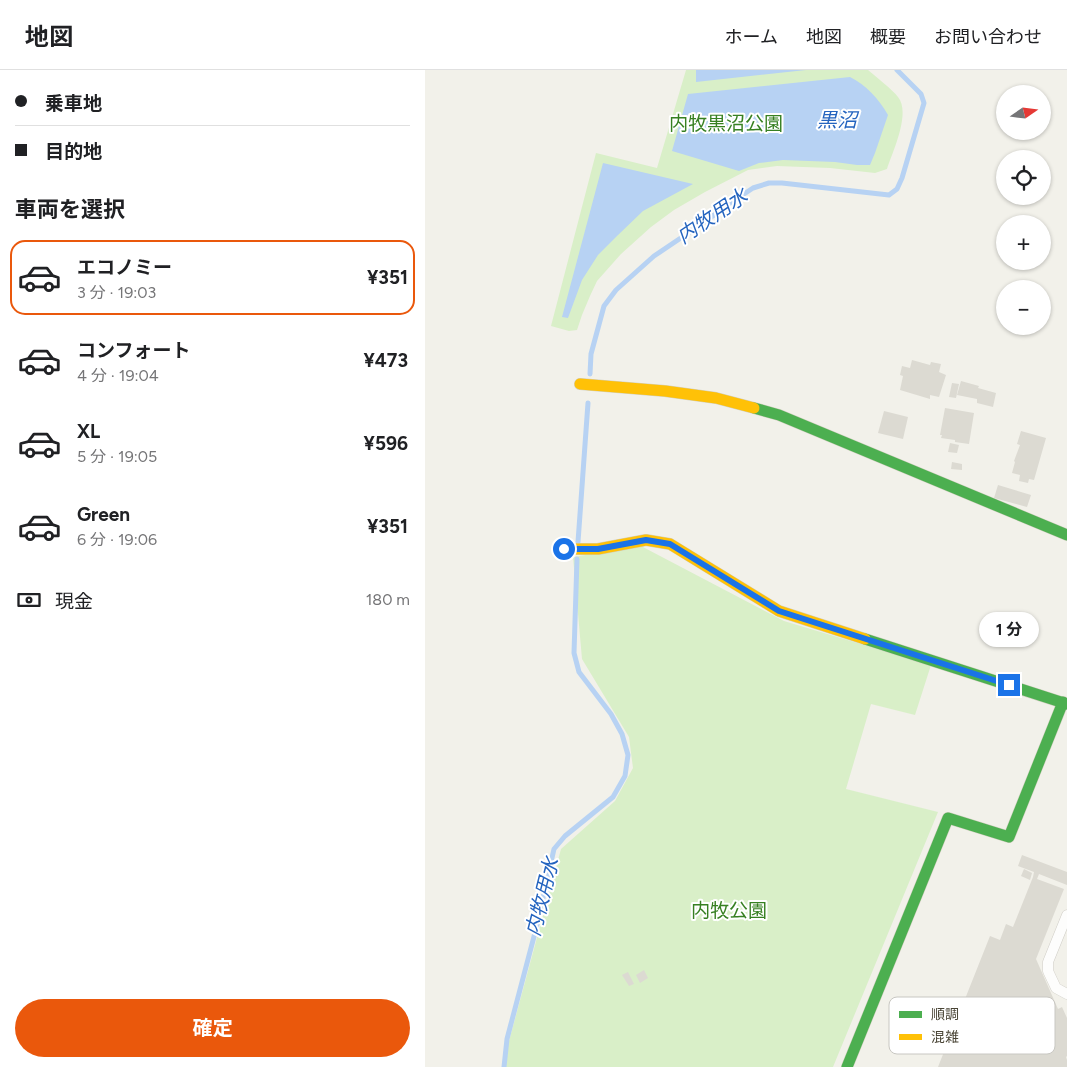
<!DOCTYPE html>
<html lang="ja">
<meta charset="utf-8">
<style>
body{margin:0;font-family:Figtree,"Noto Sans JP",sans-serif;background:#f2f2f2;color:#202124;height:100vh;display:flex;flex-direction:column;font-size:19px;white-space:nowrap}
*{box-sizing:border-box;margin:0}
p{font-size:16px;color:#757577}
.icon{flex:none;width:28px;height:28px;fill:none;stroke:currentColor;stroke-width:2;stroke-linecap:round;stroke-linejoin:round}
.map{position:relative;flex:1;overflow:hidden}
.side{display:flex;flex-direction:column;background:#fff;width:425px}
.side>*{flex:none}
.guide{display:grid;align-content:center;height:110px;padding:0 15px;background:#fff}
.needle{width:32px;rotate:76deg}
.buttons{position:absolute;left:571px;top:15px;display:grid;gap:10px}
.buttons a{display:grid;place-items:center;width:55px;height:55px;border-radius:50%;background:#fff;box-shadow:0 1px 4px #0004;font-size:25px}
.end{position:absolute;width:22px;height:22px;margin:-11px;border:6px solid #1a73e8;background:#fff;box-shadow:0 0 0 2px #fff}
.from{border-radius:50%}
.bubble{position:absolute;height:35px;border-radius:18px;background:#fff;box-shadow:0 1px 4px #0004;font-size:16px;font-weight:700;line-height:35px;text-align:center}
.guide b{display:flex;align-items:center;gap:18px;height:48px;font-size:19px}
.guide b+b{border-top:1px solid #e0e0e0}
.guide i{width:12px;height:12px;background:#202124}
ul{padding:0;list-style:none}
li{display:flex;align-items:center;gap:15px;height:75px;margin:0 10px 8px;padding:0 5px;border:2px solid transparent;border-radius:15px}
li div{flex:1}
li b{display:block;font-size:19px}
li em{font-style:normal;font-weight:700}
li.selected{border-color:#ea580c}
li>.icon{width:45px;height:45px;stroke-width:1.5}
h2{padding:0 15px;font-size:22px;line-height:60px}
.pay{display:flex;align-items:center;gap:12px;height:55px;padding:0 15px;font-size:19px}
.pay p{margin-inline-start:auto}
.cta{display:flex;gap:10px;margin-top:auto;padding:10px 15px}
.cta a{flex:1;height:58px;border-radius:30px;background:#ea580c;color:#fff;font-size:20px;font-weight:700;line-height:58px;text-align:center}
header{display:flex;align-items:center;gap:30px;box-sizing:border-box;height:70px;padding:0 25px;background:#fff;border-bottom:1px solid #e0e0e0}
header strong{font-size:24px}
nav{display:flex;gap:28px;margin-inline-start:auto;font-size:18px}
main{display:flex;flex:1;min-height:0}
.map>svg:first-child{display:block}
.green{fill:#d9efc8}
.water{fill:#b7d2f3}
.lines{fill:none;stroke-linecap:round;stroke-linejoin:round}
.stream{stroke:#b7d2f3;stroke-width:5}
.building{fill:#dcdad2}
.lane-casing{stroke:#d0cec7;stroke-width:11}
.fast-casing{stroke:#d2d0c0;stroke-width:12}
.slow-casing{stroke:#d2d0c0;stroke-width:12}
.lane{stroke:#fdfdfc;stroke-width:10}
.fast{stroke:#4caf50;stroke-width:11}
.slow{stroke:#ffc107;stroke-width:11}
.route{stroke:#1a73e8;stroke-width:6}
.labels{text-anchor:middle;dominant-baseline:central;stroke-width:4;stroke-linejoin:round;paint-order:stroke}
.park-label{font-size:19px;fill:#378022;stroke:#fff}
.water-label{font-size:20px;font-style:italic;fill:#2464bf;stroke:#fff}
.key{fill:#fff;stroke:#c8c7c2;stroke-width:1}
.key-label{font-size:14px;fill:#494435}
</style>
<header>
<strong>地図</strong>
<nav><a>ホーム</a><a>地図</a><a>概要</a><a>お問い合わせ</a></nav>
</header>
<main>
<section class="side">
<div class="guide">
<b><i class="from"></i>乗車地</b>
<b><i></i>目的地</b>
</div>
<h2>車両を選択</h2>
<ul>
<li class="selected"><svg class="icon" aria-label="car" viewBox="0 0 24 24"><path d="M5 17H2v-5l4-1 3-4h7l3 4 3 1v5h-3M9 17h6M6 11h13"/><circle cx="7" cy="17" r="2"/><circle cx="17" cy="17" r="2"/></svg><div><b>エコノミー</b><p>3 分 · 19:03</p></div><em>¥351</em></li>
<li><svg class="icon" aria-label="car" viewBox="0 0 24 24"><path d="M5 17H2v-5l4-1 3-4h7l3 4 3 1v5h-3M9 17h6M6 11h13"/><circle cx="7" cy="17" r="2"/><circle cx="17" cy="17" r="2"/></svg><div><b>コンフォート</b><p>4 分 · 19:04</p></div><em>¥473</em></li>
<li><svg class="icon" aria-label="car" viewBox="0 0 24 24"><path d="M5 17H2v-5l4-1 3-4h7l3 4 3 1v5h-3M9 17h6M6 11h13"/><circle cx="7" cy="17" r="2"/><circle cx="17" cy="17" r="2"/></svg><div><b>XL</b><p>5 分 · 19:05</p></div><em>¥596</em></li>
<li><svg class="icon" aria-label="car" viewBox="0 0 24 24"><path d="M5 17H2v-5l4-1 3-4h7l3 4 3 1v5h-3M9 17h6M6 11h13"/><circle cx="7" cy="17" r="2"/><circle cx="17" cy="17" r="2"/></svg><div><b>Green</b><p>6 分 · 19:06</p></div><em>¥351</em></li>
</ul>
<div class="pay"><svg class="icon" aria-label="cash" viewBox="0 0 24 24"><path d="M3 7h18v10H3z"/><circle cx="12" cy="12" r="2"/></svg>現金<p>180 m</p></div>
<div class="cta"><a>確定</a></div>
</section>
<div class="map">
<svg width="642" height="997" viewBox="0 0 642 997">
<rect width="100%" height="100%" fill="#f2f1ea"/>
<g class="green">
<path d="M261 0H443C451 7 467 19 473 27 486 43 468 81 462 99L450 103 405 98 352 96 323 100 280 122 249 140 226 157 196 184 172 211 165 226 157 245 152 260 144 261 126 256 171 83 232 98Z"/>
<polygon points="216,476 359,551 506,595 490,645 446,634 421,719 513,742 408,997 77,997 136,779 190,731 208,698 204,667 157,589 148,487"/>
</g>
<g class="water">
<polygon points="271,0 381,0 271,12"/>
<path d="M425 7C441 15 454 29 463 45L450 83 445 95H432L410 92 358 90 334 93 314 101 247 81 263 24Z"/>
<polygon points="178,93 268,114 218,141 193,165 173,185 157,210 143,248 137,247"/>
</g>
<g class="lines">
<g class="stream">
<polyline points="165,304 166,284 179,236 191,220 229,186 281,151 301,136 328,118 344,113 357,113 464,125 472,119 477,108 499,33 496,24 472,0"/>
<polyline points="153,472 163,333"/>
<polyline points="79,997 82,969 111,859 129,779 140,766 188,727 200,706 203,685 197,664 186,644 154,602 149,583 152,489"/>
</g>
</g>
<g class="building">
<polygon points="487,290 505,295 506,292 516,294 514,302 521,305 514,327 505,325 505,329 475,320 478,306 475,305 477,296 485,298"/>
<polygon points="536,311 554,316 553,318 571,323 568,337 552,333 552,329 532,325"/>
<polygon points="527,313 534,314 531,328 524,327"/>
<polygon points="520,338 549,343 544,374 530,372 530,370 516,368 517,365 515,365"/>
<polygon points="459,341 483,347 478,369 453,363"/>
<polygon points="596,361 621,368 609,410 604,409 603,413 594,411 595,405 587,403 590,392 589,391 595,375 592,374"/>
<polygon points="525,373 534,375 532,383 523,382"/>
<polygon points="527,392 537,394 537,400 526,399"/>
<polygon points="573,415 606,425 602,437 569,428"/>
<polygon points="597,785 642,802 642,815 614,804 612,809 639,819 611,889 633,939 637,937 642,948 642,986 641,987 642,990 642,997 513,997 565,866 575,870 581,854 588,857 608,807 609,802 593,796"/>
<polygon points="599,799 607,803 605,810 596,806"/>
<polygon points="219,900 223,908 215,913 211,905"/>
<polygon points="203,902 209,914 204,916 197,905"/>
</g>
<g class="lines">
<g class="lane-casing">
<polyline id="lane" points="642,845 623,892 623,901 631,918 642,924"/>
</g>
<g class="fast-casing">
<g id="fast">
<polyline points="329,338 354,345 642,465"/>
<polyline points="440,569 642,634"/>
<polyline points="422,997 523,748 584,767 638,632"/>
</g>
</g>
<g class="slow-casing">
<g id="slow">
<polyline points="155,314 240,321 291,328 329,338"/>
<polyline points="139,479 173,479 221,470 245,474 354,541 440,569"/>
</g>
</g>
<use href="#lane" class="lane"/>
<use href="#fast" class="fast"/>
<use href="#slow" class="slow"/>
</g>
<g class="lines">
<polyline class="route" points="139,479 173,479 221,470 245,474 354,541 584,615"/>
</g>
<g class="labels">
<g class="park-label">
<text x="301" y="53">内牧黒沼公園</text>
<text x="304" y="840">内牧公園</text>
</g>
<g class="water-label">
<text x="412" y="50">黒沼</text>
<text transform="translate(287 146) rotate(-34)">内牧用水</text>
<text transform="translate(117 827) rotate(-76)">内牧用水</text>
</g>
</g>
<rect x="464" y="927" width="166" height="57" rx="8" class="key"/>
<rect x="474" y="941" width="23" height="7" fill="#4caf50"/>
<rect x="474" y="964" width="23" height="6" fill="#ffc107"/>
<g class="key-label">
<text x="506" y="949">順調</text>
<text x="506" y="972">混雑</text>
</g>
</svg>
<div class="buttons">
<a><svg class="needle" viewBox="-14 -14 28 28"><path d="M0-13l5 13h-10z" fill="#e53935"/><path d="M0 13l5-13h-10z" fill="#757577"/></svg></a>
<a><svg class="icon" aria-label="locate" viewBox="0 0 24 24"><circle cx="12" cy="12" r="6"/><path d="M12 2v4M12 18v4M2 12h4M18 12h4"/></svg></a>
<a>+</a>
<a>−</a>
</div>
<i class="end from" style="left:139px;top:479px"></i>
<i class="end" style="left:584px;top:615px"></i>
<div class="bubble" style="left:554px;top:542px;width:60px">1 分</div>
</div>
</main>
